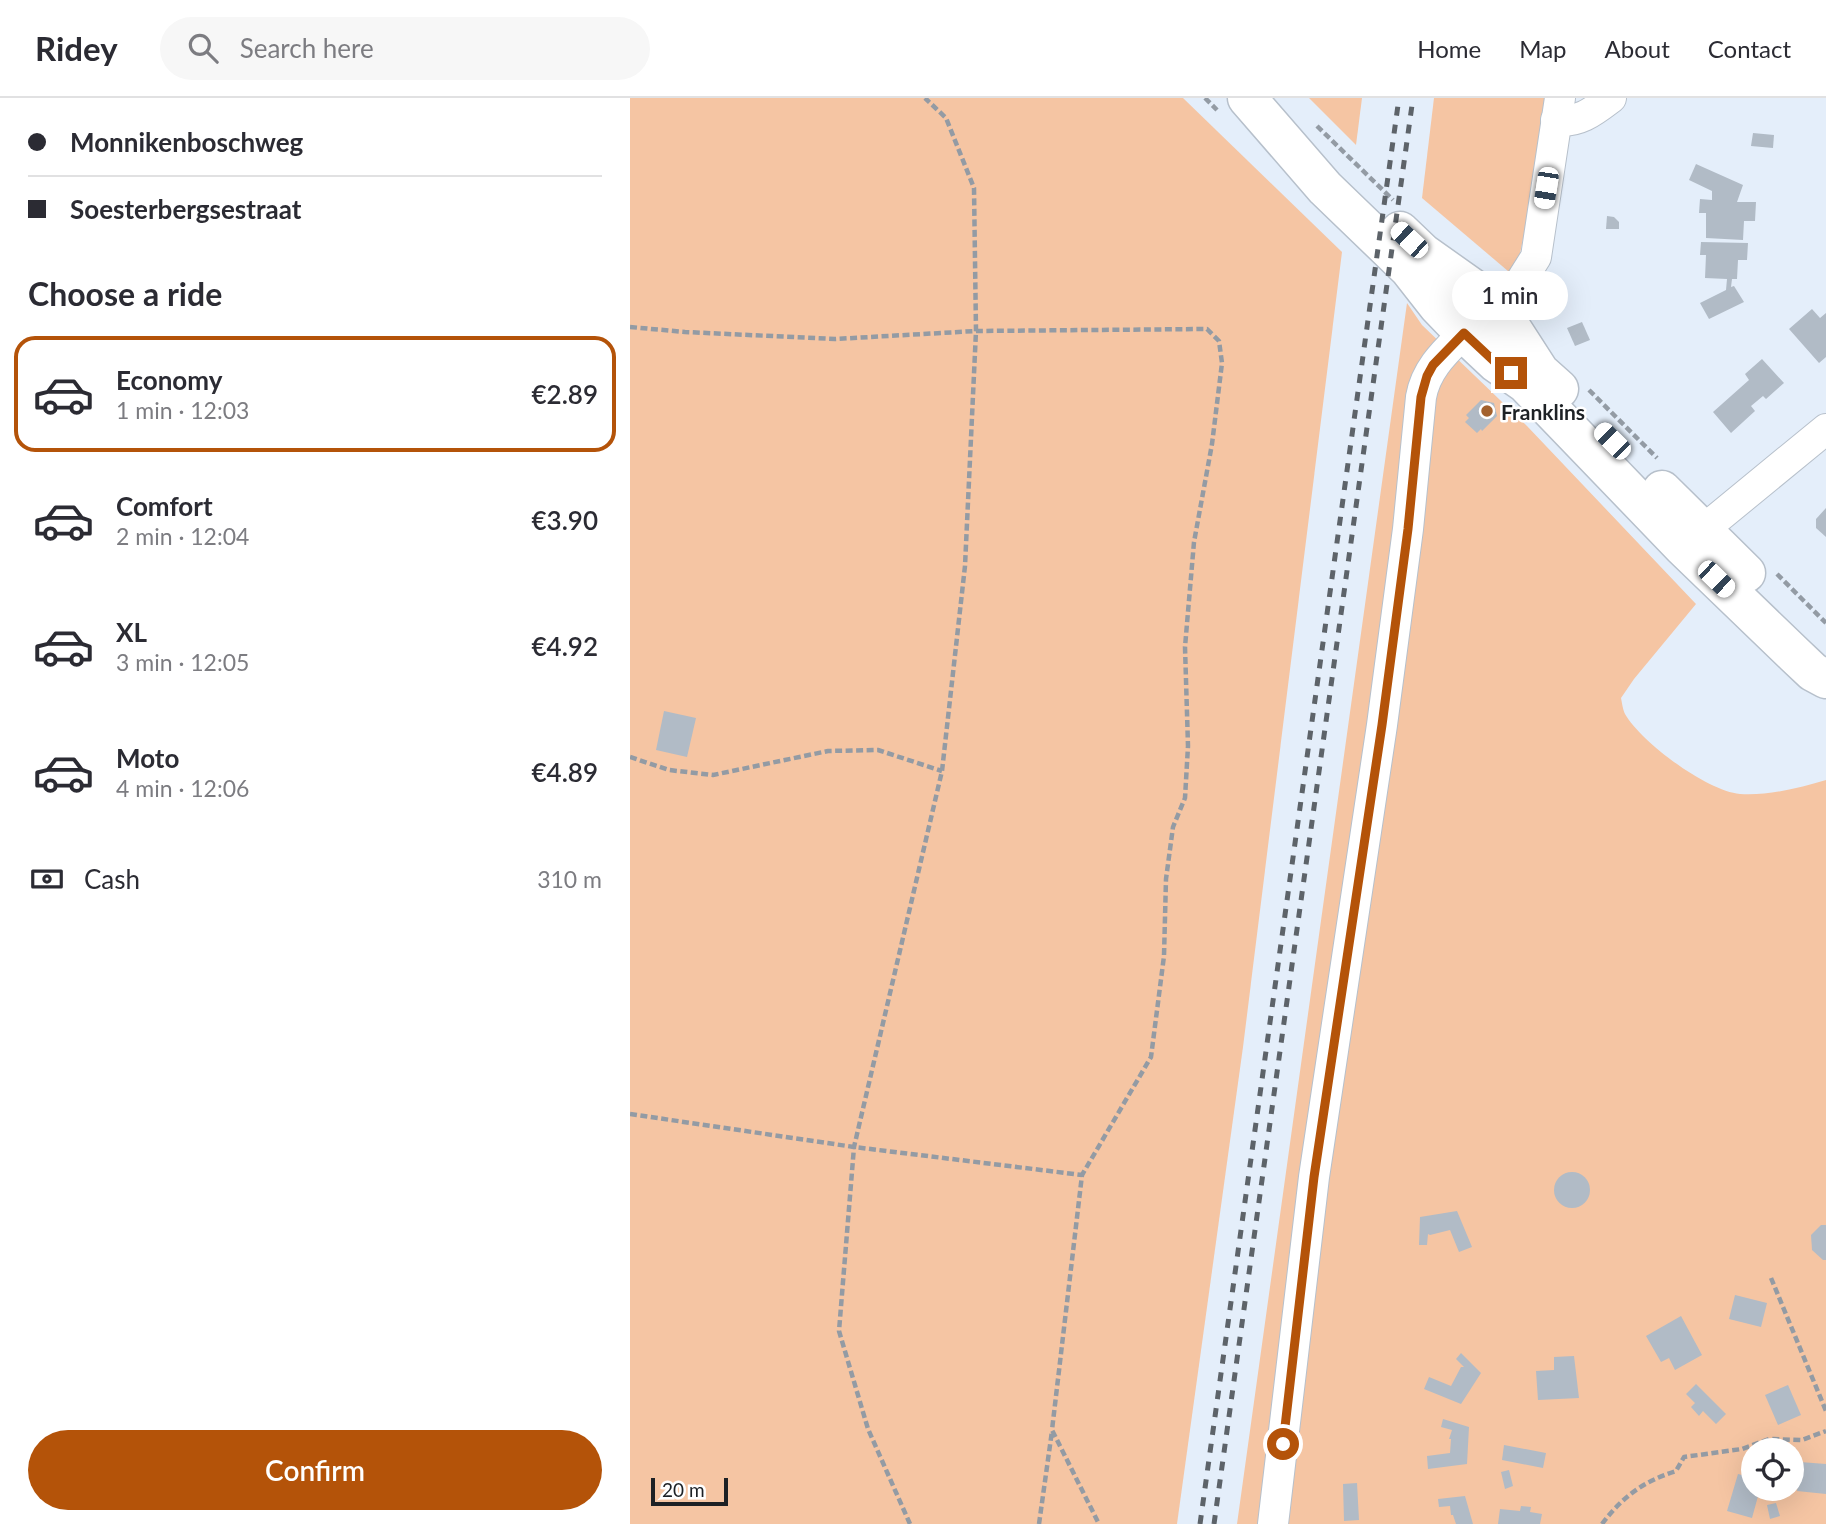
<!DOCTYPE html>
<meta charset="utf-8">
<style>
body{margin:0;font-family:Lato,sans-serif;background:#f7f7f7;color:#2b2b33;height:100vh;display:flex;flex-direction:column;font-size:26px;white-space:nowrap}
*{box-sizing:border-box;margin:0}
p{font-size:23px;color:#7c7c81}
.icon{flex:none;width:38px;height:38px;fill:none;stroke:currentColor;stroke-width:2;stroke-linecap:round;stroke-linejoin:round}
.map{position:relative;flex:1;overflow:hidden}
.details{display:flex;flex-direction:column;background:#fff;width:630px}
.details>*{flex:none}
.guide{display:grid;align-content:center;height:154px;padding:0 28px;background:#fff}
.controls{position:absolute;left:1111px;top:1340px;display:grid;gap:14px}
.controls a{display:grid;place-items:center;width:63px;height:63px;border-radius:50%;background:#fff;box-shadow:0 7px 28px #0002;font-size:35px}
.scale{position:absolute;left:21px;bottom:18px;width:77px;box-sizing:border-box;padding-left:7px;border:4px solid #1d2125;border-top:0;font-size:19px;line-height:24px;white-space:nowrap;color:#1d2125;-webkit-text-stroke:5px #fff;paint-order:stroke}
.end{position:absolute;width:32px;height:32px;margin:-16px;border:9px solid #b45309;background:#fff;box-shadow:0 0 0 4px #fff}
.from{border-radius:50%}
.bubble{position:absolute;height:49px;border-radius:24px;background:#fff;box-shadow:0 7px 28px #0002;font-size:23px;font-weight:600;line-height:49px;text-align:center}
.car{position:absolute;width:21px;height:42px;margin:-21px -10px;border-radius:9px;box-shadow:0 0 5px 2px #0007;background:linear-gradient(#fff 24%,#345 0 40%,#fff 0 76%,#345 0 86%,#fff 0)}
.guide b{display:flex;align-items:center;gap:24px;height:66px;font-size:26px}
.guide b+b{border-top:2px solid #e1e1e2}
.guide i{width:18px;height:18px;background:#2b2b33}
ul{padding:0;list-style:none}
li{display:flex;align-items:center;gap:21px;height:116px;margin:0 14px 10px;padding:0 14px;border:4px solid transparent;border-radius:21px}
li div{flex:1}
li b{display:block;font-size:26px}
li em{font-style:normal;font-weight:600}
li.current{border-color:#b45309}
li>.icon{width:63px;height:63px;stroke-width:1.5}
h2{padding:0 28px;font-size:32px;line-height:84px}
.pay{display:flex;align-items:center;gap:18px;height:77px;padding:0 28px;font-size:26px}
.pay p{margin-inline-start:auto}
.action{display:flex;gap:14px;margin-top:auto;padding:14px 28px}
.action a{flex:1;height:80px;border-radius:42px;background:#b45309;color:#fff;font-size:28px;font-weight:600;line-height:80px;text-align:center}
header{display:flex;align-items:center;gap:42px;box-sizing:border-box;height:98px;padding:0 35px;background:#fff;border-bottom:2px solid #e1e1e2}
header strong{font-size:33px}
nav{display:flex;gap:38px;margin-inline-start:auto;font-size:24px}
.search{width:490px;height:63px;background:#f7f7f7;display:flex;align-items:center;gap:18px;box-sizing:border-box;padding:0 24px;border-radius:38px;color:#7c7c81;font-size:26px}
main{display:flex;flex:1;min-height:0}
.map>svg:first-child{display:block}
.green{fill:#f5c5a3;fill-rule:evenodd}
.building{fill:#b1bbc6}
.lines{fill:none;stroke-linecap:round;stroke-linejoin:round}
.minor-casing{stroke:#b7c0cb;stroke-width:32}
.major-casing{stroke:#b7c0cb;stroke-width:41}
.path{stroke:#939ba4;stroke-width:4.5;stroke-dasharray:7 3.5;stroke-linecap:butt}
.minor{stroke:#fff;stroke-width:30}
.major{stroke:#fff;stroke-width:38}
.rail{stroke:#5d6369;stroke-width:5;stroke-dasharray:9 9;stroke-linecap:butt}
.route{stroke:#b45309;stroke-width:9}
.poi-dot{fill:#a3612d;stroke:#fff;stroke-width:2.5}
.labels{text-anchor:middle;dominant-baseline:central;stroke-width:5;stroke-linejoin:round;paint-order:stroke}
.poi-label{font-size:21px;font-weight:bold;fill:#1d2125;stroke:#fff;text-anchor:start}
</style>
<header>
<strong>Ridey</strong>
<div class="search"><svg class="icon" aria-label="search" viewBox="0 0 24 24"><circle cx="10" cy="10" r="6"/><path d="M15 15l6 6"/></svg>Search here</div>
<nav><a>Home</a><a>Map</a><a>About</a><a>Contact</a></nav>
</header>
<main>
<section class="details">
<div class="guide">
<b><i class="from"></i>Monnikenboschweg</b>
<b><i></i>Soesterbergsestraat</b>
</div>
<h2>Choose a ride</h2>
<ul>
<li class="current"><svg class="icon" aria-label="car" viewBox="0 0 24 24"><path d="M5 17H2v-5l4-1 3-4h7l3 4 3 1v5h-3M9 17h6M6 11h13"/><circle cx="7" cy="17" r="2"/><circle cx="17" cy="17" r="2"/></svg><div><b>Economy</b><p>1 min · 12:03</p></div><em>€2.89</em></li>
<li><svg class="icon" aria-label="car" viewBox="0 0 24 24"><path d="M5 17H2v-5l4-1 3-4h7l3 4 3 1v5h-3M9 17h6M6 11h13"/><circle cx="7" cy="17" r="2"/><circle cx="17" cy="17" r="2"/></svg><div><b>Comfort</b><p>2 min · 12:04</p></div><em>€3.90</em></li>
<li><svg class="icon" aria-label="car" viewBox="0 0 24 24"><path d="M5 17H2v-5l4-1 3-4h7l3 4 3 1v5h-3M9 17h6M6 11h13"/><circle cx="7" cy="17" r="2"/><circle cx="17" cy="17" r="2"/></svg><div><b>XL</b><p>3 min · 12:05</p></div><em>€4.92</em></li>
<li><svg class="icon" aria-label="car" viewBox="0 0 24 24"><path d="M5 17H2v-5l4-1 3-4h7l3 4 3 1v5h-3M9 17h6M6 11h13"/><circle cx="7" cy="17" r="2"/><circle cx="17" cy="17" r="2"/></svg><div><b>Moto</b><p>4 min · 12:06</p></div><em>€4.89</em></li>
</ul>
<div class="pay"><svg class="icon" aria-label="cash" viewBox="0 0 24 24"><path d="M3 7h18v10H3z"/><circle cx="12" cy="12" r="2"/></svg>Cash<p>310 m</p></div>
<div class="action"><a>Confirm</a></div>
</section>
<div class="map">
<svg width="1196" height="1426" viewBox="0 0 1196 1426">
<rect width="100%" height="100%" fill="#e4eefa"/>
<g class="green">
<polygon points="0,0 553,0 712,154 613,949 547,1426 0,1426"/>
<polygon points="679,0 732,0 726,47"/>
<polygon points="804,0 920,0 914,42 885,179 792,100"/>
<path d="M777 205 792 227 897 328 1066 506 1004 581 991 600C992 605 993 612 995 616 1012 645 1077 693 1110 696 1137 698 1170 690 1196 682V1426H607ZM1124 1353H1162V1391H1124Z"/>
</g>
<g class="building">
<polygon points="1123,35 1144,37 1143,50 1121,48"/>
<polygon points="1066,66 1113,87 1107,104 1126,104 1125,123 1114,123 1113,142 1076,140 1076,115 1069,115 1070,101 1082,102 1082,93 1059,82"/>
<polygon points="977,118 984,119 989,124 989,131 976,131"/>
<polygon points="1071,144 1118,145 1117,162 1108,162 1107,181 1102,181 1101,189 1104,188 1114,204 1079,221 1070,205 1096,192 1097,181 1075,180 1076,157 1070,157"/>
<polygon points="1182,211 1190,220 1196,215 1196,259 1189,265 1159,231"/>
<polygon points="952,224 960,242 945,248 937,230"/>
<polygon points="1132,261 1154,285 1136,301 1133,298 1121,308 1125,313 1101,335 1083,314 1119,282 1115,276"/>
<polygon points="851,302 864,305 867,318 852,333 851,331 847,335 835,324 839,320 836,317"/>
<polygon points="1196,410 1196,439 1186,430 1186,421"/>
<polygon points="34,613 66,620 57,659 26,652"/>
<circle cx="942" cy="1092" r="18"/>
<polygon points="827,1113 842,1149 829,1154 820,1132 800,1137 798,1136 797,1147 789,1147 790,1119"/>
<polygon points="1191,1127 1196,1127 1196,1162 1193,1162 1182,1152 1181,1137"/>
<polygon points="1105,1197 1137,1205 1131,1229 1099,1221"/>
<polygon points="1051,1218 1072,1257 1045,1272 1039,1260 1031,1264 1016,1238"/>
<polygon points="831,1255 851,1275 831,1306 794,1291 799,1279 821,1288 831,1269 834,1269 826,1261"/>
<polygon points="944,1258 949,1300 908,1302 906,1273 924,1272 924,1259"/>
<polygon points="1066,1286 1096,1316 1086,1326 1073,1313 1069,1318 1061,1309 1065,1305 1056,1296"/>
<polygon points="1158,1287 1171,1317 1148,1327 1135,1297"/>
<polygon points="813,1321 839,1329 837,1366 798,1371 797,1358 820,1355 821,1341 819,1341 822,1332 811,1329"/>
<polygon points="874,1347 916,1355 913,1370 872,1362"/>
<polygon points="1170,1364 1196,1366 1196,1396 1167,1393"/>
<polygon points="879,1372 883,1388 875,1391 871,1374"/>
<polygon points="1108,1376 1124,1380 1124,1391 1130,1391 1122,1420 1097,1413"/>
<polygon points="727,1385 729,1422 714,1423 713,1386"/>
<polygon points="835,1398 843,1426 826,1426 823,1417 821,1417 820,1408 809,1409 808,1401"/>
<polygon points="1146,1405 1150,1418 1140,1421 1137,1407"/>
<polygon points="891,1408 901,1409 900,1414 912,1416 910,1426 868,1426 870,1411 890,1413"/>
</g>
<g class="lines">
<g class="minor-casing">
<g id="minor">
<path d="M926 22C948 26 964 13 981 0"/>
<polyline points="881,229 876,196 889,186 906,159 930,0"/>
<polyline points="1056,446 1196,331"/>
<path d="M643 1426 684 1079 752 627 778 431 791 299C796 271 815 254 834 235"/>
</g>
</g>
<g class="major-casing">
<g id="major">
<polyline points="617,0 695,90 779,171 808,208 834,235 866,265 896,286 1053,449 1165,557 1183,574 1196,581"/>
<polyline points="770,133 793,155 841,189 881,229 910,274 929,291"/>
<polyline points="1032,392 1116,475"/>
</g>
</g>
<g class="path">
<polyline points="575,0 587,12"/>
<polyline points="687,28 763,102"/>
<polyline points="0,229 55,234 205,241 346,233 577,231 589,243 592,265 582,346 564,444 555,549 558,648 555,700 543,729 536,781 534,858 521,959 452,1077 422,1332 469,1426"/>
<polyline points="959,292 1027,360"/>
<polyline points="1147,476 1196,525"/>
<polyline points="0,659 39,672 83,677 198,653 248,652 312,673"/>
<polyline points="0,1016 224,1049 452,1077"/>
<polyline points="1141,1180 1196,1313"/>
<polyline points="280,1426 238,1331 209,1233 224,1049 312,673 335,468 346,233 344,90 316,20 295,0"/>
<polyline points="409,1426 422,1333"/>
<path d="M972 1426C992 1399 1014 1383 1046 1373L1054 1359 1112 1351 1139 1341 1172 1342 1196 1333"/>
</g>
<use href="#minor" class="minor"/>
<use href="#major" class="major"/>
<g class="rail">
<polyline points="570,1426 769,0"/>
<polyline points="584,1426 783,0"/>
</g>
</g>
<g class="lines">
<polyline class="route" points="653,1346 684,1079 752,627 778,431 791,299 797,278 803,267 834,235 866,265 881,275"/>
</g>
<circle class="poi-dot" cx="857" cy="313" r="7"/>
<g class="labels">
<g class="poi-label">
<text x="871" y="313">Franklins</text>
</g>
</g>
</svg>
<div class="controls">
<a><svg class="icon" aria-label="locate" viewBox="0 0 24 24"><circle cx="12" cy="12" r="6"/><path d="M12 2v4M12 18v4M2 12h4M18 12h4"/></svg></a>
</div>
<div class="scale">20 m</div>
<i class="end from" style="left:653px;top:1346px"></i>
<i class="end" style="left:881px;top:275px"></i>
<div class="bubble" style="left:822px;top:173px;width:116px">1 min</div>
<i class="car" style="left:916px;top:90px;rotate:189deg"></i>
<i class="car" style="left:779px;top:142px;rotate:313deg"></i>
<i class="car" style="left:982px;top:343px;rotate:315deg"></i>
<i class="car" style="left:1086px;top:481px;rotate:134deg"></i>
</div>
</main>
